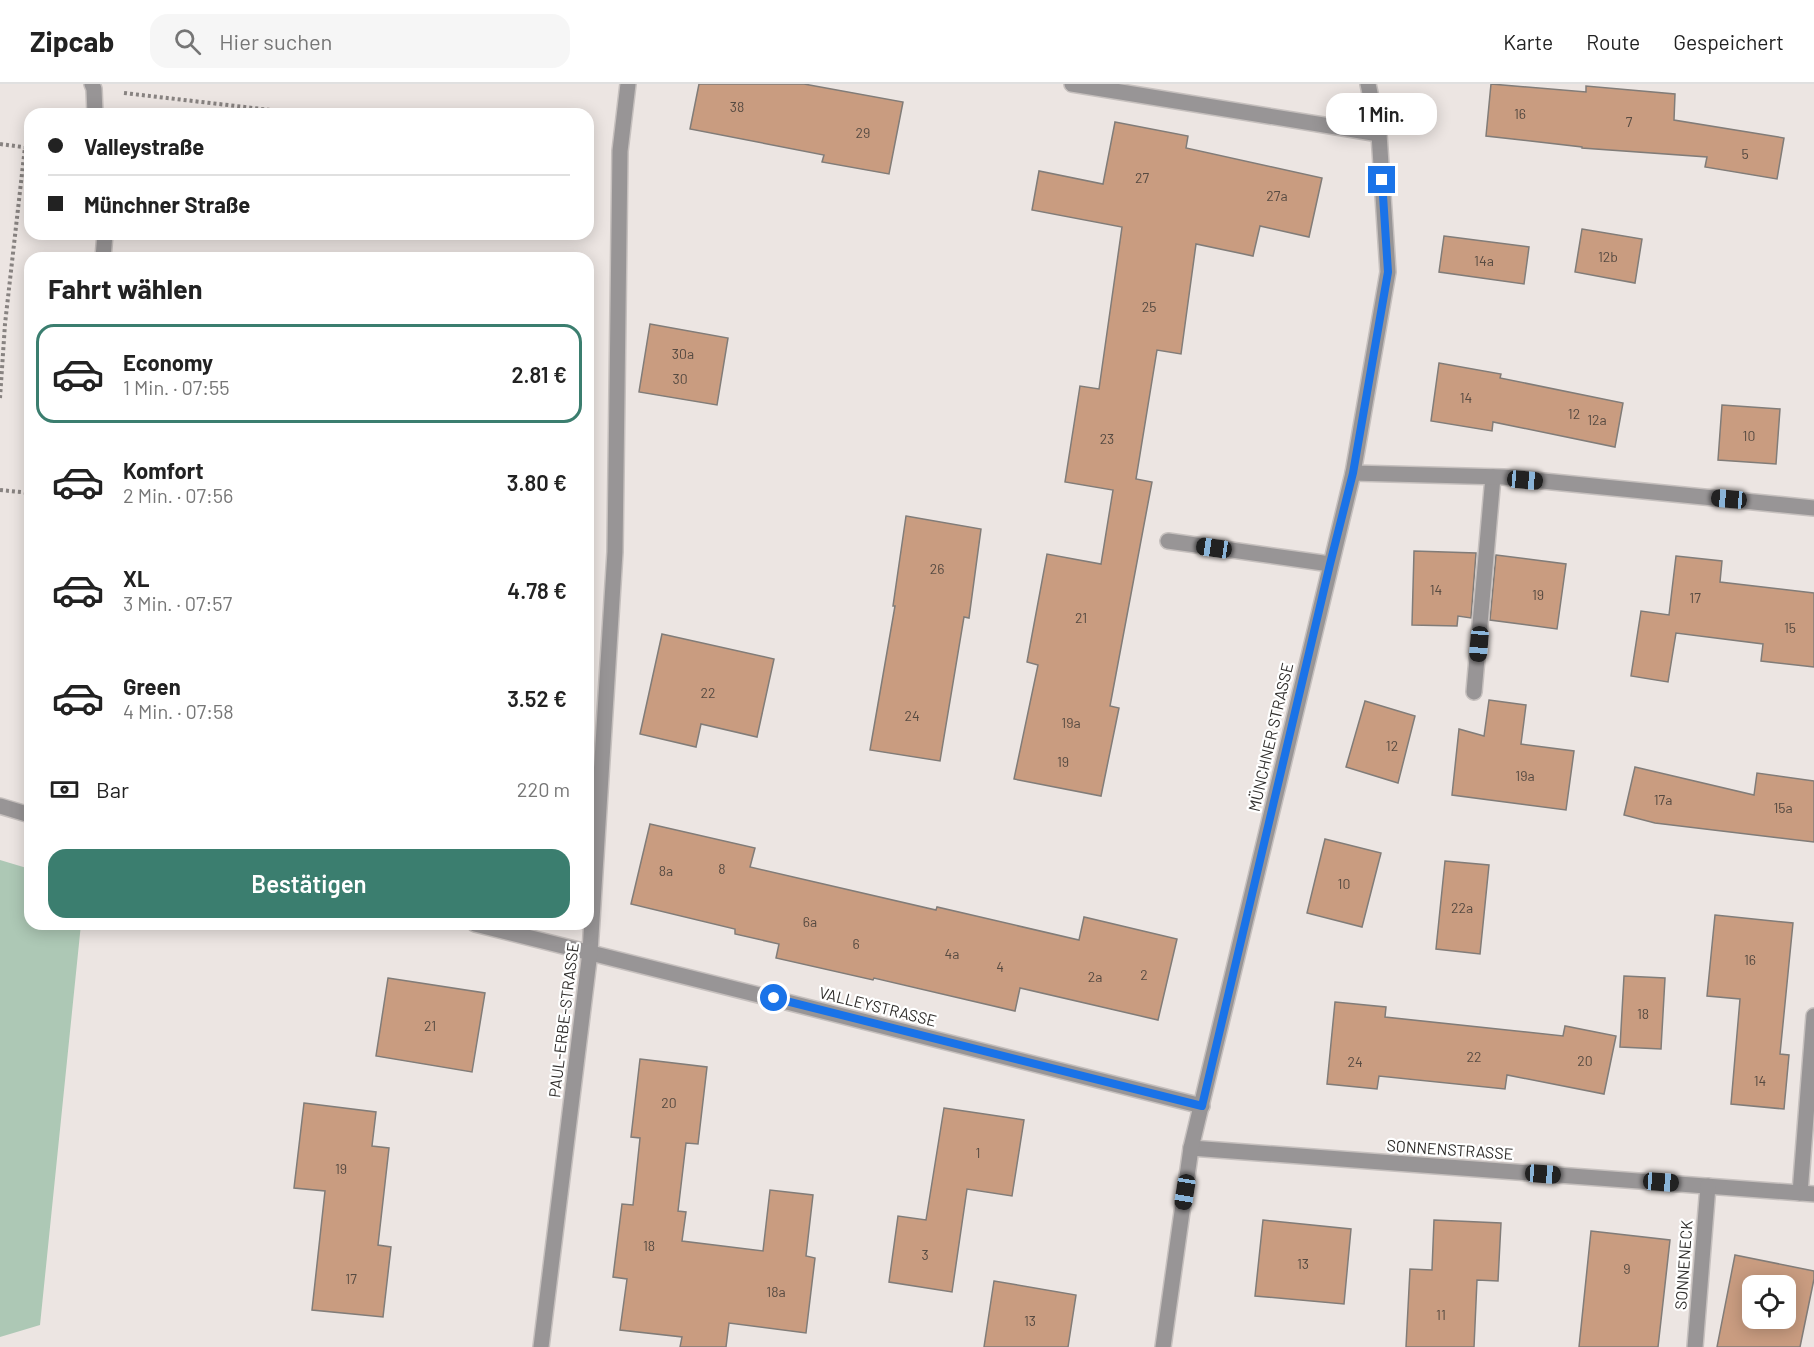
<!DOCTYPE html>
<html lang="de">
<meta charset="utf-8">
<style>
body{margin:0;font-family:Barlow,sans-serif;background:#f6f6f6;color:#222;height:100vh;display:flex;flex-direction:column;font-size:22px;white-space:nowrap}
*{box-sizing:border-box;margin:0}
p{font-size:20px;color:#767676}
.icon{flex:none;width:33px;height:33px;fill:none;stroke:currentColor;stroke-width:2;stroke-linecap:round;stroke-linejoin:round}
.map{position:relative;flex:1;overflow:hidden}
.side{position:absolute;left:24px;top:168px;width:570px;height:678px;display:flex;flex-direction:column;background:#fff;border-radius:18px;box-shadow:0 3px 15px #0003}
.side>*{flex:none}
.top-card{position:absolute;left:24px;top:24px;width:570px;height:132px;border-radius:18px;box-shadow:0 3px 15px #0003;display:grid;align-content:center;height:132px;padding:0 24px;background:#fff}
.tools{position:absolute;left:1742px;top:1191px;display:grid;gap:12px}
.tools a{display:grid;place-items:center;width:54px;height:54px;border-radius:12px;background:#fff;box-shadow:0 3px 15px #0003;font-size:30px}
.end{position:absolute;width:27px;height:27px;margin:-14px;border:8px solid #1a73e8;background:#fff;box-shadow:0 0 0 3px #fff}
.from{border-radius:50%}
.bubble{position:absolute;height:42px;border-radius:18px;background:#fff;box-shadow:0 3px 15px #0003;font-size:20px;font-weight:600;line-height:42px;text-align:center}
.car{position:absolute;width:18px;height:36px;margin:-18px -9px;border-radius:8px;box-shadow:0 0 4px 2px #0007;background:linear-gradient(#222 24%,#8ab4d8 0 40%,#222 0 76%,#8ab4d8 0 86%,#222 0)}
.top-card b{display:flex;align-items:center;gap:21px;height:57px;font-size:22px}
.top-card b+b{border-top:2px solid #e0e0e0}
.top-card i{width:15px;height:15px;background:#222}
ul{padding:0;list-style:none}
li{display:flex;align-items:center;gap:18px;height:99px;margin:0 12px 9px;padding:0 12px;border:3px solid transparent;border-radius:18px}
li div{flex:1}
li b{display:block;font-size:22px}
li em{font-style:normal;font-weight:600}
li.on{border-color:#3b7e6f}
li>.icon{width:54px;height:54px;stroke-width:1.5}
h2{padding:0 24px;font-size:27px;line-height:72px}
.pay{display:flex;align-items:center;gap:15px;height:66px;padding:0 24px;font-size:22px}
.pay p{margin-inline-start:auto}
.primary-button{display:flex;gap:12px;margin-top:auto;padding:12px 24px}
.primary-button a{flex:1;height:69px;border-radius:18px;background:#3b7e6f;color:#fff;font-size:24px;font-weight:600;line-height:69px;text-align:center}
header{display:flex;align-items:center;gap:36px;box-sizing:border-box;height:84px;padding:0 30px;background:#fff;border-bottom:2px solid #e0e0e0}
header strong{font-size:28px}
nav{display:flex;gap:33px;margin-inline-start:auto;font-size:21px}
.search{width:420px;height:54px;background:#f6f6f6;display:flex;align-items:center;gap:15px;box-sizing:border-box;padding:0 21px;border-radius:18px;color:#767676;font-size:22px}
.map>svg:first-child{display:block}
.green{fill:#adc8b5}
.building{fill:#c99c80;stroke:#817c78;stroke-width:1.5;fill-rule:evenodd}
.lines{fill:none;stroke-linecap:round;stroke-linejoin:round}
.service-casing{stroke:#c6c0be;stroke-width:18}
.minor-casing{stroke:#c6c0be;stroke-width:18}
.path{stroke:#888381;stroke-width:4;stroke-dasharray:3 3;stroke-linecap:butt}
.service{stroke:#989596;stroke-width:15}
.minor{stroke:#989596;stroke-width:15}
.route{stroke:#1a73e8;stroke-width:8}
.labels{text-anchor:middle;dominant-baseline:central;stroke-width:4.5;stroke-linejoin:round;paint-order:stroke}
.number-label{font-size:14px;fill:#564a41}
.street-label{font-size:16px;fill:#302e2c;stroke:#fff}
</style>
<header>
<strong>Zipcab</strong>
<div class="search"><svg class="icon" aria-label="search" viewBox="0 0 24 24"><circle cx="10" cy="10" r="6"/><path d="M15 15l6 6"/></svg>Hier suchen</div>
<nav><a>Karte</a><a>Route</a><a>Gespeichert</a></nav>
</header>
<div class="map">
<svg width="1814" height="1263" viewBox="0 0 1814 1263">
<rect width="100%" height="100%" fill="#ece5e2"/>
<polygon class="green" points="0,776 30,785 30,840 81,840 40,1241 0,1253"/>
<g class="building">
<polygon points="699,0 804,0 903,18 889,90 822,78 824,71 690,45"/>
<polygon points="1491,0 1586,8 1586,2 1675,10 1674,36 1784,54 1777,95 1705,83 1707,73 1582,64 1582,63 1486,52"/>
<polygon points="1115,38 1188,52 1186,64 1322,94 1309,153 1260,142 1253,172 1196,160 1181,270 1157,266 1136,395 1152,398 1110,622 1119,624 1101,712 1014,695 1038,581 1027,578 1047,470 1101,480 1113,406 1065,398 1080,302 1099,305 1122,143 1032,126 1039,87 1103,100"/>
<polygon points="1582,145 1642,155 1635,199 1575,188"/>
<polygon points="1444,152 1529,163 1524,200 1439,188"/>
<polygon points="650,240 728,254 717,321 639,308"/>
<polygon points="1439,279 1501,290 1500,294 1623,319 1615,363 1493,338 1492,347 1431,337"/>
<polygon points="1722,321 1780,325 1776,380 1718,376"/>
<polygon points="906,432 981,445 969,534 964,533 940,677 870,666 895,522 893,522"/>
<polygon points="1414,467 1476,469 1471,534 1458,532 1457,542 1412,541"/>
<polygon points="1496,471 1566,480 1557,545 1490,536"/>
<polygon points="1676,472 1722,477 1720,498 1814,509 1814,583 1761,577 1763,560 1676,549 1668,598 1631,592 1641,527 1669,531"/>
<polygon points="662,550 774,575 757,653 701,640 696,663 640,650"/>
<polygon points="1489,616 1526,621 1521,660 1574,667 1566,726 1452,711 1459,645 1484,652"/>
<polygon points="1365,617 1415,632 1398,699 1346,683"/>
<polygon points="1635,683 1754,711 1757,689 1814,697 1814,758 1655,739 1624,731"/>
<polygon points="650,740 755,764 750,783 936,826 937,823 1079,856 1084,833 1177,855 1158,936 1020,904 1015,927 874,894 873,896 776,874 779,860 735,850 735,845 631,820"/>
<polygon points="1325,755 1381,769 1362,843 1307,829"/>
<polygon points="1445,777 1489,781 1480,870 1436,865"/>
<polygon points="1715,831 1793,839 1780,970 1789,971 1784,1025 1731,1020 1740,915 1707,912"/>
<polygon points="1624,892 1665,894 1661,965 1620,963"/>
<polygon points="388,894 485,909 472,988 376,972"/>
<polygon points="1335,918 1386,923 1385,933 1563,952 1565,942 1616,952 1604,1010 1507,991 1505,1005 1379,992 1377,1005 1327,1000"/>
<polygon points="640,975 707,983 698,1060 686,1059 678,1127 686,1128 682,1157 763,1167 770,1106 813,1111 806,1172 815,1174 806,1249 729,1239 726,1263 680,1263 682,1253 620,1246 627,1195 613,1193 622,1120 633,1121 640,1054 631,1053"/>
<polygon points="304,1019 376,1028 372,1062 389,1064 378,1161 391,1163 383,1233 312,1226 325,1107 294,1104"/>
<polygon points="944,1024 1024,1036 1012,1112 967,1105 952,1208 889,1198 898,1132 926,1136"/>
<polygon points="1263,1136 1351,1145 1344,1220 1255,1212"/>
<polygon points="1434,1136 1501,1139 1498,1197 1477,1196 1474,1263 1406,1263 1410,1185 1432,1186"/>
<polygon points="1591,1147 1670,1156 1658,1263 1579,1263"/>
<path d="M1735 1171 1814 1187V1195L1800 1263H1717ZM1752 1202H1785V1234H1752Z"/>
<polygon points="994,1197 1076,1211 1068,1263 984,1263"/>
</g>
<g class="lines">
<g class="service-casing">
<g id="service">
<polyline points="1072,0 1379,50"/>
<polyline points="1168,457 1330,480"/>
<polyline points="1474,608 1493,393"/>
<polyline points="1800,1109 1814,932"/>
</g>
</g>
<g class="minor-casing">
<g id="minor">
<polyline points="92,0 94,5 95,30"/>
<polyline points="103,174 105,150"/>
<polyline points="1353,389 1503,393 1814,424"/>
<polyline points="0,722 30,731"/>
<polyline points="475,840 1202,1022"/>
<polyline points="1191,1064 1814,1110"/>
<polyline points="541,1263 590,868 615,468 620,67 628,0"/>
<polyline points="1163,1263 1191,1064 1353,389 1388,188 1379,50 1368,0"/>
<polyline points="1695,1263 1708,1102"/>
</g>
</g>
<g class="path">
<polyline points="124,9 305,30"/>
<polyline points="0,60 30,64"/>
<polyline points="0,314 5,240 25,63"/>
<polyline points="0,406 30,409"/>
</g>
<use href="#service" class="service"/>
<use href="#minor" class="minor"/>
</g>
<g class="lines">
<polyline class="route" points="774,914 1202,1022 1330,480 1353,389 1388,188 1382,96"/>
</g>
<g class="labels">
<g class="number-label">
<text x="737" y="22">38</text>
<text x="1520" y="29">16</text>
<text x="1629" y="37">7</text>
<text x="863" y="48">29</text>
<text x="1745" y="69">5</text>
<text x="1142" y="93">27</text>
<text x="1277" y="111">27a</text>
<text x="1608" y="172">12b</text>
<text x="1484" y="176">14a</text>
<text x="1149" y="222">25</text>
<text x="683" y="269">30a</text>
<text x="680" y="294">30</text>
<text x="1466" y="313">14</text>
<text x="1574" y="329">12</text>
<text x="1597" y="335">12a</text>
<text x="1749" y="351">10</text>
<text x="1107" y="354">23</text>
<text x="937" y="484">26</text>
<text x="1436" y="505">14</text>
<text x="1538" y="510">19</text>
<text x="1695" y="513">17</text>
<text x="1081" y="533">21</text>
<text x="1790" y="543">15</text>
<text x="708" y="608">22</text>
<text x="912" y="631">24</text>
<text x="1071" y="638">19a</text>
<text x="1392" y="661">12</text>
<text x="1063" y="677">19</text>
<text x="1525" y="691">19a</text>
<text x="1663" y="715">17a</text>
<text x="1783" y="723">15a</text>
<text x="722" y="784">8</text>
<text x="666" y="786">8a</text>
<text x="1344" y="799">10</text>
<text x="1462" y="823">22a</text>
<text x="810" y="837">6a</text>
<text x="856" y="859">6</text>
<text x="952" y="869">4a</text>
<text x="1750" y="875">16</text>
<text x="1000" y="882">4</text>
<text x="1144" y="890">2</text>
<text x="1095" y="892">2a</text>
<text x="1643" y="929">18</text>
<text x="430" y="941">21</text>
<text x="1474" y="972">22</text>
<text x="1585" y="976">20</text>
<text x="1355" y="977">24</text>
<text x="1760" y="996">14</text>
<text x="669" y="1018">20</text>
<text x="978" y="1068">1</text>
<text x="341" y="1084">19</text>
<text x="649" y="1161">18</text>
<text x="925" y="1170">3</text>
<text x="1303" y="1179">13</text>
<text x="1627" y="1184">9</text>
<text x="351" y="1194">17</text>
<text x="776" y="1207">18a</text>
<text x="1441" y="1230">11</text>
<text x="1030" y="1236">13</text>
</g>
<g class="street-label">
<text transform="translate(1270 653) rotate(-77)">MÜNCHNER STRASSE</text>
<text transform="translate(878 922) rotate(14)">VALLEYSTRASSE</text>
<text transform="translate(563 936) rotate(-83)">PAUL-ERBE-STRASSE</text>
<text transform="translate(1450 1065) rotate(4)">SONNENSTRASSE</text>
<text transform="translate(1683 1181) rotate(-86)">SONNENECK</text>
</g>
</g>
</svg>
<div class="tools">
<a><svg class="icon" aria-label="locate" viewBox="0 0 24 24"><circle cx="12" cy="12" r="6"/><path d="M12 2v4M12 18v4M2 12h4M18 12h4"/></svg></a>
</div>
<i class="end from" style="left:774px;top:914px"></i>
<i class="end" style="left:1382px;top:96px"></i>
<div class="bubble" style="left:1326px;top:9px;width:111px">1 Min.</div>
<i class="car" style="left:1525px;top:396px;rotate:95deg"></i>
<i class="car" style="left:1729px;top:415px;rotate:275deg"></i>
<i class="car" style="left:1214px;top:464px;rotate:278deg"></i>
<i class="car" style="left:1479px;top:560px;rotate:185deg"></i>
<i class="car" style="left:1543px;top:1090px;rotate:94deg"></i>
<i class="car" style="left:1661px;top:1098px;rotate:94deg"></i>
<i class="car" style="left:1185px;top:1108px;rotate:189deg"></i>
<div class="top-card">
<b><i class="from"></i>Valleystraße</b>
<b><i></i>Münchner Straße</b>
</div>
<section class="side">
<h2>Fahrt wählen</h2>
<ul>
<li class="on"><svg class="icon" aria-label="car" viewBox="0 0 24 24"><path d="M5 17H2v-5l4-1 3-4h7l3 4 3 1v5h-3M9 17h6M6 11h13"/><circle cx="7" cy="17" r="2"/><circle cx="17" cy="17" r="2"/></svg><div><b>Economy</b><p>1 Min. · 07:55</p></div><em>2.81 €</em></li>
<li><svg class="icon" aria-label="car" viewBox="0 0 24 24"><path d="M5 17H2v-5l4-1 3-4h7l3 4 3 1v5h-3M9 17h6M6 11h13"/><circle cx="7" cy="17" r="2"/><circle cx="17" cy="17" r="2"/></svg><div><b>Komfort</b><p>2 Min. · 07:56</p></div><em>3.80 €</em></li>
<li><svg class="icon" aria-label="car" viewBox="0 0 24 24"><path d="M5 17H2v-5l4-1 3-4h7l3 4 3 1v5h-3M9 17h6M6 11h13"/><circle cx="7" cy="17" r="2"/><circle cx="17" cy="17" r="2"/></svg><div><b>XL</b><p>3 Min. · 07:57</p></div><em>4.78 €</em></li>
<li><svg class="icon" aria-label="car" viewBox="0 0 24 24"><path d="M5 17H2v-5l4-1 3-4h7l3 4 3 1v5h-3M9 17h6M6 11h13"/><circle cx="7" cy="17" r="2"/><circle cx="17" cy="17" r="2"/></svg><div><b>Green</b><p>4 Min. · 07:58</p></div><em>3.52 €</em></li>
</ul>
<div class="pay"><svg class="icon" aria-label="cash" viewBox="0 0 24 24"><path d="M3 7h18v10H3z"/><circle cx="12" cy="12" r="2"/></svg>Bar<p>220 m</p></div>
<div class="primary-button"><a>Bestätigen</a></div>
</section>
</div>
